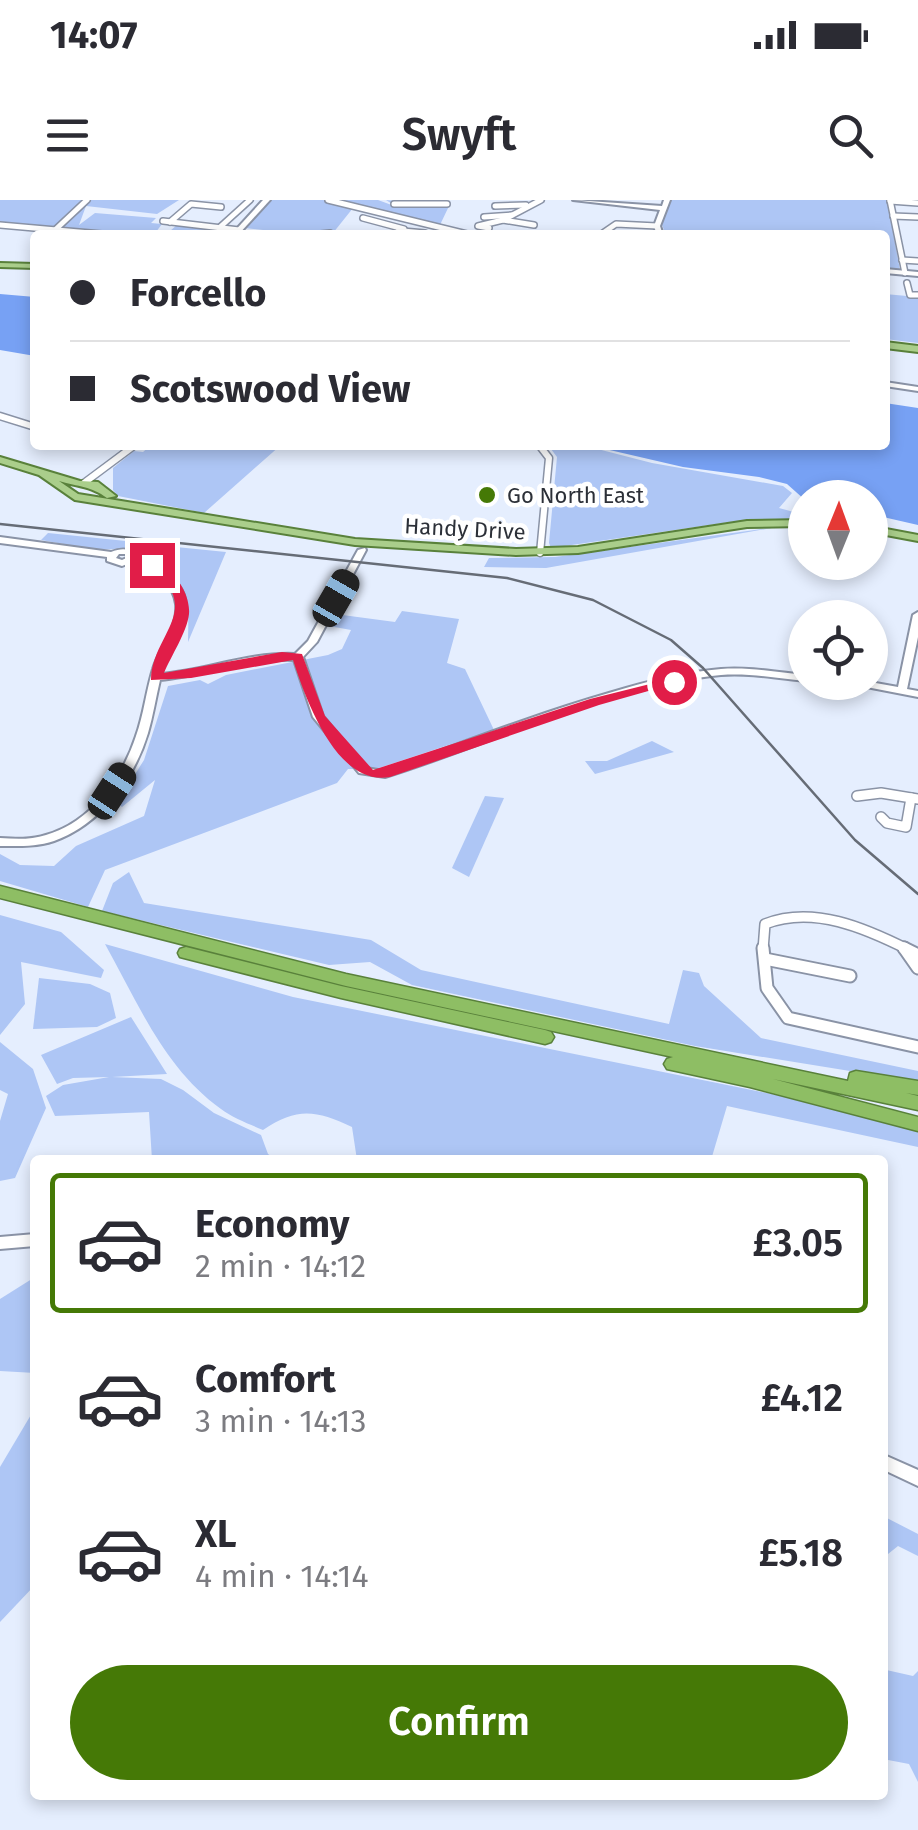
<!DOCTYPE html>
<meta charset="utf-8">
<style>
body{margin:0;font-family:"Fira Sans",sans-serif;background:#f2f2f3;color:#2b2b33;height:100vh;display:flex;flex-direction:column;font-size:38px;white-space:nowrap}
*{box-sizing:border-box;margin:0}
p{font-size:32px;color:#7c7c81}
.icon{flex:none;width:55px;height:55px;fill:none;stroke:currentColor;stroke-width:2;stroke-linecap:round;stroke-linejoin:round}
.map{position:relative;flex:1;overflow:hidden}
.details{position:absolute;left:30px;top:955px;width:858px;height:645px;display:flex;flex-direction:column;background:#fff;border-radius:10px;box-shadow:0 5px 15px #0003}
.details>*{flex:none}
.guide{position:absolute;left:30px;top:30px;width:860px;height:220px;border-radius:10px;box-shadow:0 5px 15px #0003;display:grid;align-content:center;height:220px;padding:0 40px;background:#fff}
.needle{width:65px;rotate:1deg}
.buttons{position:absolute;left:788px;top:280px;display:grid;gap:20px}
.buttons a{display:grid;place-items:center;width:100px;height:100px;border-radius:50%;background:#fff;box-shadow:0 5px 15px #0003;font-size:50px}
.end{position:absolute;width:45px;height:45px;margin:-22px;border:12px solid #e11d48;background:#fff;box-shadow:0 0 0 5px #fff}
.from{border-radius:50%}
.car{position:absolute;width:30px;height:60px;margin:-30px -15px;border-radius:12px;box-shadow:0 0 8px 2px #0007;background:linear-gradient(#222 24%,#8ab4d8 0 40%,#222 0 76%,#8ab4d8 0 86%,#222 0)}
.guide b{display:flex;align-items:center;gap:35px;height:95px;font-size:38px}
.guide b+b{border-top:2px solid #e1e1e2}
.guide i{width:25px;height:25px;background:#2b2b33}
ul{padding:18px 0 0;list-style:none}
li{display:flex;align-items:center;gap:30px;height:140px;margin:0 20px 15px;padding:0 20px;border:5px solid transparent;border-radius:10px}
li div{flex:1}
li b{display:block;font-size:38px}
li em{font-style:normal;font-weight:600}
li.current{border-color:#457906}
li>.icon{width:90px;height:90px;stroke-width:1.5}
.primary-button{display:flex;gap:20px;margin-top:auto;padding:20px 40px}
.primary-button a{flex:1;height:115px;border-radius:60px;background:#457906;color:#fff;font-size:40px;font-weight:600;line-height:115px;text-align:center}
.status{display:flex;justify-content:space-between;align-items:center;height:70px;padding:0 50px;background:#fff;direction:ltr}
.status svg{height:28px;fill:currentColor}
header{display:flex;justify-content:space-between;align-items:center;height:130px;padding:0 40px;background:#fff;font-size:45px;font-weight:600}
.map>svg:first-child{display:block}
.green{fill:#aec6f5}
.water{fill:#77a1f4}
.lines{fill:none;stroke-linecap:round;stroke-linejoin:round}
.minor-far3-casing{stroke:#8a93a6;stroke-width:8}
.minor-far2-casing{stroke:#8a93a6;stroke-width:9}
.minor-far1-casing{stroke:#8a93a6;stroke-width:12}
.minor-casing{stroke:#8a93a6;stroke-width:15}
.tertiary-casing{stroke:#8a93a6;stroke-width:4}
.secondary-casing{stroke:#8a93a6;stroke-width:4}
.primary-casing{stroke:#59813b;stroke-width:4}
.trunk-casing{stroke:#59813b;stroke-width:3}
.minor-far3{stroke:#fff;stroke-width:5}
.minor-far2{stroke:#fff;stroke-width:6}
.minor-far1{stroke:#fff;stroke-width:9}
.minor{stroke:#fff;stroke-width:11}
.tertiary{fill:#fff;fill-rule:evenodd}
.secondary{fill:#fff;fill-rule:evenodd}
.primary{fill:#aace8b;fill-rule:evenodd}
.trunk{fill:#8ebe64;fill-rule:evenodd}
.rail{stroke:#666c76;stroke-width:2.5}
.route{fill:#e11d48}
.poi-dot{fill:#457906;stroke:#fff;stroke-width:4}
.labels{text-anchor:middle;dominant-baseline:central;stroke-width:9;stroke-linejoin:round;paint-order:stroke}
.far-poi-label{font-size:22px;fill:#2c3038;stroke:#fff;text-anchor:start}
.far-street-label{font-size:22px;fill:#2c3038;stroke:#fff}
</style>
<div class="status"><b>14:07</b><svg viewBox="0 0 49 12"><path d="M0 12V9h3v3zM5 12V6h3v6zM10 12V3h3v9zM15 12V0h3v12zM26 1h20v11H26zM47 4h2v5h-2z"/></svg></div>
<header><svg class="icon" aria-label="menu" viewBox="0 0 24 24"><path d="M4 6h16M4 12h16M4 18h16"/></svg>Swyft<svg class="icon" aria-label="search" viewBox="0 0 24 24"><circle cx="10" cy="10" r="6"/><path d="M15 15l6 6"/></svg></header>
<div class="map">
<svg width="918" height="1630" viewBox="0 0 918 1630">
<rect width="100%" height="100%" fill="#e5eefe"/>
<g class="green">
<polygon points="0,0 83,0 53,28 0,24"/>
<polygon points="90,0 179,0 157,14 86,6 79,25 95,13 156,18 151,23 162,24 156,32 170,31 177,25 233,31 227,35 199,32 128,35 62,28"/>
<polygon points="271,0 323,0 353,8 333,33 313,30 308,35 245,28"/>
<polygon points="330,0 378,0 397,7 386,0 449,6 439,27"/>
<polygon points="670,0 887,0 900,70 885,69 885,35 666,35 662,25"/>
<polygon points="885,94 918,97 918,143 885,139"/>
<polygon points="151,245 281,245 204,313 118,296 113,290 113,268 134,251 143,252"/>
<polygon points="548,245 582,245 652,263 783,286 792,293 779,308 805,315 805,319 737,321 551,348 549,343 557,257"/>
<polygon points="777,327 546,368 484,367 489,358 555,357"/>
<polygon points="48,333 165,345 153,362 130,348 97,350 41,340"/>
<path d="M176 347 226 352 188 442C189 410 190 389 163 368Z"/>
<polygon points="402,411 459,419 447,463 465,469 494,530 376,569 348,569 337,583 105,670 88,707 0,681 0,654 20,665 54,666 76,646 144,616 155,580 122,607 117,603 144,560 168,486 200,480 208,484 226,475 328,455 342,449 351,430 329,426 335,414 395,422"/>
<polygon points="652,541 674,552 595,574 585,561 607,561"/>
<polygon points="485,596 504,598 469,677 452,668"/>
<polygon points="129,672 144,703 371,740 421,770 669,824 683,770 699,773 704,786 761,838 918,871 918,882 695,846 412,785 370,762 329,765 102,711 113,683"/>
<polygon points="0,715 61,732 104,770 101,778 21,762 25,804 0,835"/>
<path d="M105 744 293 797 811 902 918 930V947L727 906 711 960H357L352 927C316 910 297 907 263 930 249 924 233 918 221 909 164 868 138 803 105 744Z"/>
<polygon points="39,778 90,784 110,793 116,818 97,827 33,829"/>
<polygon points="131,817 167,874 112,877 161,879 183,890 214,913 261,935 268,954 277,960 152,960 149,912 55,916 46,896 63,885 109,877 73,878 57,884 41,855"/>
<polygon points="0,842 33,869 46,908 15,978 0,981 0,921 8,894 0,890"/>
<polygon points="35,1077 35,1173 0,1171 0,1099"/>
<polygon points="35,1208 35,1385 0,1422 0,1267"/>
<polygon points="883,1316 918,1334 918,1356 898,1346 883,1358"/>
<polygon points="882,1469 913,1476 918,1471 918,1582 909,1564 883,1559"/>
</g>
<g class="water">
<polygon points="0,94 35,97 35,156 0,150"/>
<polygon points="885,203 918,208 918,325 870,314 870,298 805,300 787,284 759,277 683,267 588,245 885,245"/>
</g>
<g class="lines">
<g class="minor-far3-casing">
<g id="minor-far3">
<polyline points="328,0 471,35"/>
<polyline points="890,0 905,73"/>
<polyline points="890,1 918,3"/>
<polyline points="394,4 447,4"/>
<polyline points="495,6 526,5"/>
<polyline points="893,16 918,17"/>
<polyline points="484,17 512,15"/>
<polyline points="503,20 534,25"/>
<polyline points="163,21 239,30"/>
<polyline points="170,22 191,4 221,7"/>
<polyline points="0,25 113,35"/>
<polyline points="219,28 250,0"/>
<polyline points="489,28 478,26 503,20 541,0"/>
<polyline points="55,30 87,0"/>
<polyline points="403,31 425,33"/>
<polyline points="311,35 330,33"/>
<polyline points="345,35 393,34 404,29 363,18"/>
<polyline points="600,35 616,24 657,26"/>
<polyline points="902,60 918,61"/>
<polyline points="907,83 910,95 918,95"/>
</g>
</g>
<g class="minor-far2-casing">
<g id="minor-far2">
<polyline points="0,216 35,227"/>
<polyline points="539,245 549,258 540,353"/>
<polyline points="84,283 135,245"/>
</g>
</g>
<g class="minor-far1-casing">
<g id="minor-far1">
<polyline points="857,596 881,593 918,599"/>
<polyline points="881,617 887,623 906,627 911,598"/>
<path d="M763 750 765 724C813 705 865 728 909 750"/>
</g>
</g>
<g class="minor-casing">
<g id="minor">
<polyline points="763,748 767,788 788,818 918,847"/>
<polyline points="904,748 918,768"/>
<polyline points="904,748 918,755"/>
<polyline points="765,759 850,776"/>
</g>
</g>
<g class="tertiary-casing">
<g id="tertiary">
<polygon points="573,0 662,6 664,0 670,0 660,26 663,35 657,35 654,26 660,10"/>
<polygon points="239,31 263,35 237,34"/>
<polygon points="885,69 918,72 918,76 885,73"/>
<polygon points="885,182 918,187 918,191 885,186"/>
<path d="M0 337 111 352C126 346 134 351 147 359 214 399 177 421 161 474 207 470 249 452 295 454L308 441 358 350 365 348 366 350 317 442 303 457 323 516 366 568 384 571C459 544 533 515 609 493 645 482 683 472 721 469 749 467 777 472 805 475V481C777 478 749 473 721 475 696 477 670 483 646 489 556 510 473 550 385 577L359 573 313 517 294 460C248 458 205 476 160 480 156 497 153 516 148 533 134 579 101 624 54 641 36 647 18 646 0 646V638C15 639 31 640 46 635 91 622 122 579 136 536 144 514 146 491 153 469 159 448 179 427 176 404 173 382 154 371 137 360L122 366 107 361V357L0 343ZM119 354H127L131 356 122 360 116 358Z"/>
<polygon points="918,412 918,437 907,489 918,491 918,497 851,484 849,482 870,482 898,487 913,415"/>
<polygon points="35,1034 35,1046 0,1049 0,1037"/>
<polygon points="882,1254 918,1270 918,1286 882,1269"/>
</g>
</g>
<g class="secondary-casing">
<g id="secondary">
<polygon points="263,0 270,0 238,35 231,35"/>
<polygon points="189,33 206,35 186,35"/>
</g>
</g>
<g class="primary-casing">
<g id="primary">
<polygon points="0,63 35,64 35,68 0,67"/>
<polygon points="885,142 918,146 918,152 885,148"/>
<path d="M0 257 80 281 98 282 116 296 107 298C91 286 79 287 59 281L78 294 355 339 516 349 578 347 747 321 805 320V326L747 327 578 353 516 355 355 345 75 300 39 275 0 263Z"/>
<polygon points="870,326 918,335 918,341 870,332"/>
</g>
</g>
<g class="trunk-casing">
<g id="trunk">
<polygon points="0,686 346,774 848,881 850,873 856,871 918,881 918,895 906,893 918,896 918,910 773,879 918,917 918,931 750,887 667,869 664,864 667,859 673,857 346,786 0,698"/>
<polygon points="186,747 341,786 545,830 551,832 554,837 551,842 545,844 341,798 180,757 178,753 180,749"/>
</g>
</g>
<use href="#minor-far3" class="minor-far3"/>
<use href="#minor-far2" class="minor-far2"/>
<use href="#minor-far1" class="minor-far1"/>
<use href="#minor" class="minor"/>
<use href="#tertiary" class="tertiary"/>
<use href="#secondary" class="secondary"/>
<use href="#primary" class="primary"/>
<use href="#trunk" class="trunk"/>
<polyline class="rail" points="0,324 507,378 593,400 671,440 703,468 855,640 918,694"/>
</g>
<path class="route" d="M148 363C170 362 191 392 189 414 187 432 171 456 164 473L282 452 302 454 325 516 373 570 590 499 674 478 680 482 599 505 390 577C337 587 306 500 293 460L191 478 151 480C151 435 207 408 148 367Z"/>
<circle class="poi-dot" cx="487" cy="295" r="10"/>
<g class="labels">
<g class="far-poi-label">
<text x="507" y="295">Go North East</text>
</g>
<g class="far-street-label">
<text transform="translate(465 329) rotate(3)">Handy Drive</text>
</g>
</g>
</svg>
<div class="buttons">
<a><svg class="needle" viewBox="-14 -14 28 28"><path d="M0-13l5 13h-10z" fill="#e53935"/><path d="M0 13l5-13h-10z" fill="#7c7c81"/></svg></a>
<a><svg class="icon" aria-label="locate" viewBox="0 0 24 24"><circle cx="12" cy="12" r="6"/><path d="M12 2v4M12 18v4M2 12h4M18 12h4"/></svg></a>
</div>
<i class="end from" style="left:674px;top:482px"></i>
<i class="end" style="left:152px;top:365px"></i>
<i class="car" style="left:336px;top:398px;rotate:30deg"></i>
<i class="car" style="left:112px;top:591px;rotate:33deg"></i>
<div class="guide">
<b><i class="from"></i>Forcello</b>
<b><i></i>Scotswood View</b>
</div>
<section class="details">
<ul>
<li class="current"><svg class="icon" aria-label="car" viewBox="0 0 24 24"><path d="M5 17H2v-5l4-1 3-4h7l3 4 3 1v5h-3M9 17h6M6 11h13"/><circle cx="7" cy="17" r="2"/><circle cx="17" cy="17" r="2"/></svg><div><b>Economy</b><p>2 min · 14:12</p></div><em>£3.05</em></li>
<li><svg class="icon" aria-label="car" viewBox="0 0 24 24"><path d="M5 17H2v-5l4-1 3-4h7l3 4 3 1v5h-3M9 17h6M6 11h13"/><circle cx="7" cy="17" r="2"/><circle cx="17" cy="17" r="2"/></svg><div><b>Comfort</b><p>3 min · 14:13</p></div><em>£4.12</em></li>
<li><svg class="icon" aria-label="car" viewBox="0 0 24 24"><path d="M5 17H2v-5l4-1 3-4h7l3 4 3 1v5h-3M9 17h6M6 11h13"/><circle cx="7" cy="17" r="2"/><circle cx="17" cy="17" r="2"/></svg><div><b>XL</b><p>4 min · 14:14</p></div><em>£5.18</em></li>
</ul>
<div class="primary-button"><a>Confirm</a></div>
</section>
</div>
